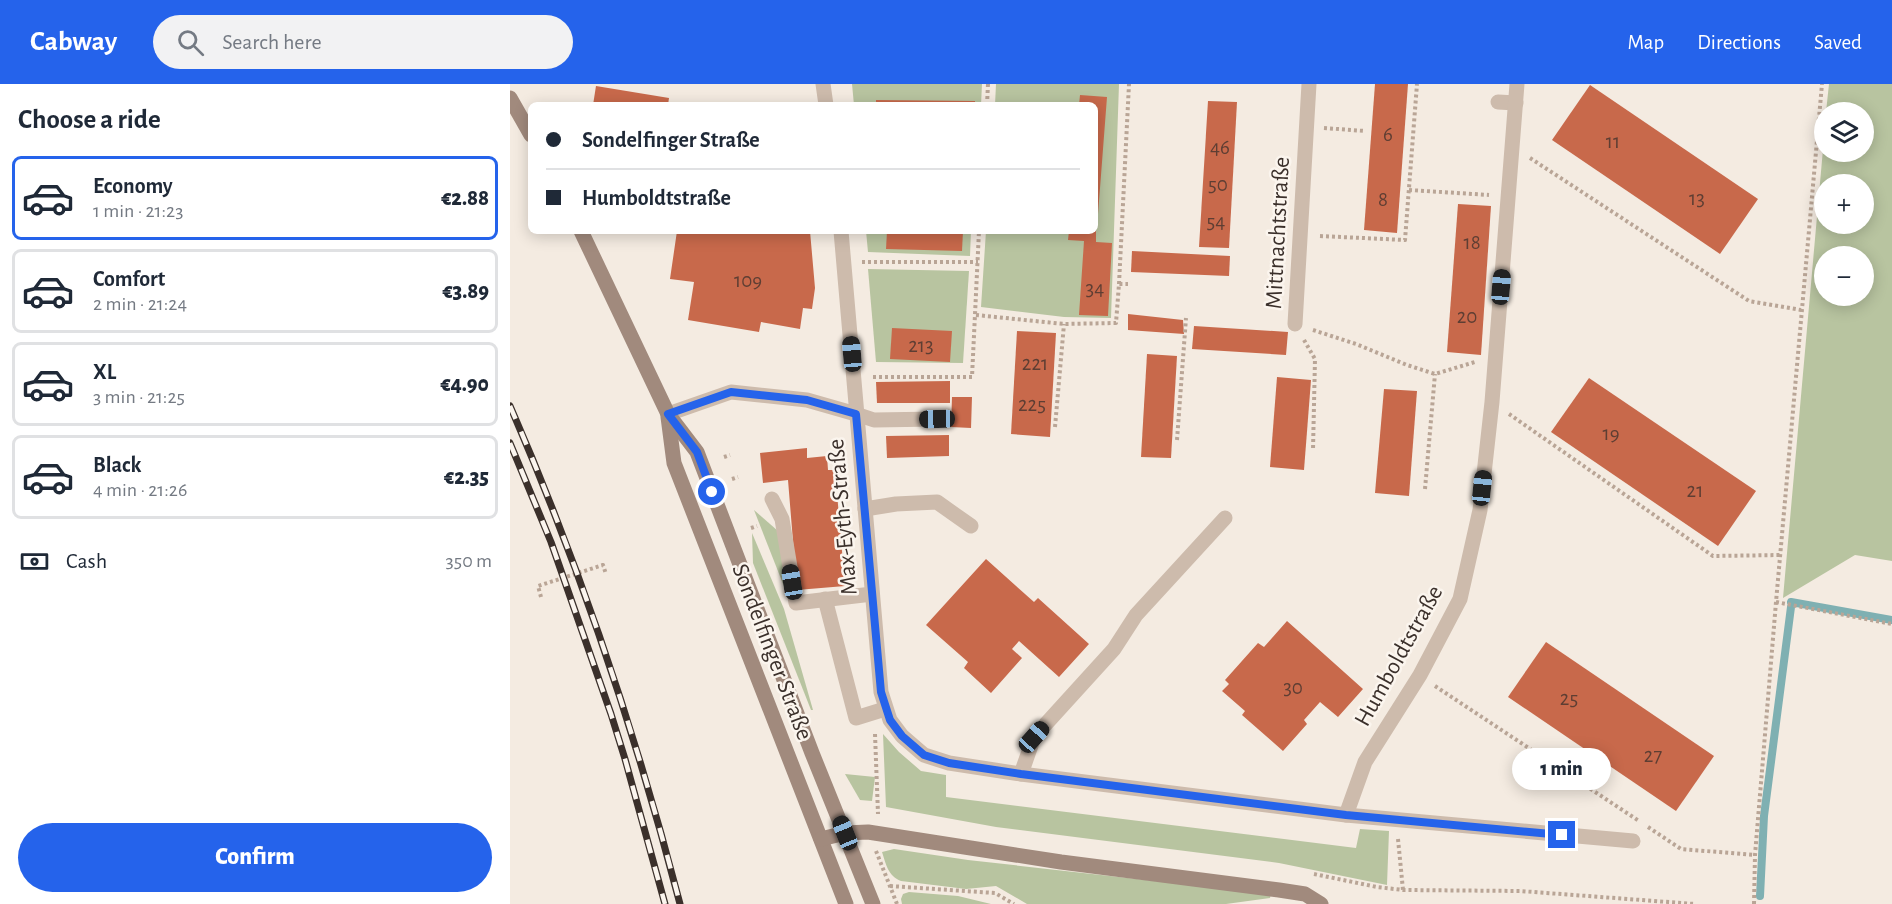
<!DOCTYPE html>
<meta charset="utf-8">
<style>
body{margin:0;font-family:"Alegreya Sans",sans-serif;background:#f2f2f3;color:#1f2937;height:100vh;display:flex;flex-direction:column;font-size:22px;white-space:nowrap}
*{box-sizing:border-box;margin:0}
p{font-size:20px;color:#747a83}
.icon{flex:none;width:33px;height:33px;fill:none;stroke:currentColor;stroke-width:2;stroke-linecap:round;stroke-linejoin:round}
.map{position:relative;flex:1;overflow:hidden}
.panel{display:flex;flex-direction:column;background:#fff;width:510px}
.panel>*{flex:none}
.top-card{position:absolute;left:18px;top:18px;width:570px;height:132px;border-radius:9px;box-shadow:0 3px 15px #0003;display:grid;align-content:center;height:132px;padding:0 18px;background:#fff}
.tools{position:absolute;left:1304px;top:18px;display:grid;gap:12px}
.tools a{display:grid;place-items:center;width:60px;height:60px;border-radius:50%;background:#fff;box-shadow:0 3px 15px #0003;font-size:30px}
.end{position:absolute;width:27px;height:27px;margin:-14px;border:8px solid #2563eb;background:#fff;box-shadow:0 0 0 3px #fff}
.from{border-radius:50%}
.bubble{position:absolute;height:42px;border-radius:21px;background:#fff;box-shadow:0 3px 15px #0003;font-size:20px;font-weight:800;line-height:42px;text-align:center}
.car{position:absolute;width:18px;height:36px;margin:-18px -9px;border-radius:8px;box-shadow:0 0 4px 2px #0007;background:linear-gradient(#222 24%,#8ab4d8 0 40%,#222 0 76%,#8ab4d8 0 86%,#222 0)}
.top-card b{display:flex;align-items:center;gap:21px;height:57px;font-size:22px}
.top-card b+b{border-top:2px solid #e0e1e3}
.top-card i{width:15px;height:15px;background:#1f2937}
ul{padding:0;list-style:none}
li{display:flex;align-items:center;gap:18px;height:84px;margin:0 12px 9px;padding:0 6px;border:3px solid #e0e1e3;border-radius:9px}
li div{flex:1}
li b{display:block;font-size:22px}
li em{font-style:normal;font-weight:800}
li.selected{border-color:#2563eb}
li>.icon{width:54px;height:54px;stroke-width:1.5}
h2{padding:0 18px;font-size:27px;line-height:72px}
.pay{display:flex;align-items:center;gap:15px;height:66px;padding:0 18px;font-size:22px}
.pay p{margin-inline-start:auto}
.button{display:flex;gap:12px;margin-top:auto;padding:12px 18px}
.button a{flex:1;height:69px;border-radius:36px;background:#2563eb;color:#fff;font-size:24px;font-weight:800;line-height:69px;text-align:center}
header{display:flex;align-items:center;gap:36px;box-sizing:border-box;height:84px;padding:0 30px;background:#2563eb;color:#fff}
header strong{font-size:28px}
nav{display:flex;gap:33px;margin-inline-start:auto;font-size:21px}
.search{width:420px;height:54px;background:#f2f2f3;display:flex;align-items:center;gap:15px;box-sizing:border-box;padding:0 21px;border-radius:33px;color:#747a83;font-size:22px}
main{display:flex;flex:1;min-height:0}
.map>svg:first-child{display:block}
.green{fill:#b8c4a0;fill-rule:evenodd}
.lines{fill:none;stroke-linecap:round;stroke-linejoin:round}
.stream{stroke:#7fb0b2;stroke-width:8}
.building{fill:#c8694b}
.path{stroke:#b9a596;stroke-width:4;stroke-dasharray:3 3;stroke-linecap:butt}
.lane{stroke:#cdbbac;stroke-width:15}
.street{stroke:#cdbbac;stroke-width:15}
.secondary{stroke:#a18a7d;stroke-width:15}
.rail-casing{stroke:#3b302b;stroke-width:7}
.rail{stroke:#fbf5ee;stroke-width:4.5;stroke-dasharray:14;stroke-linecap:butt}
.route{stroke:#2563eb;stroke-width:8}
.labels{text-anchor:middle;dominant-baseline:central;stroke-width:5;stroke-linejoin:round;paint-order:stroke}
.number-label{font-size:21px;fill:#5e3e33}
.street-label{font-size:24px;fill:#3b302b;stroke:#fbf5ee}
</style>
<header>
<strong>Cabway</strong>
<div class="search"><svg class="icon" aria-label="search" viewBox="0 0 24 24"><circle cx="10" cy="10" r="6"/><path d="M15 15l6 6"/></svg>Search here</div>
<nav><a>Map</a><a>Directions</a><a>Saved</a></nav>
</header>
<main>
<section class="panel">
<h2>Choose a ride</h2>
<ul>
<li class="selected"><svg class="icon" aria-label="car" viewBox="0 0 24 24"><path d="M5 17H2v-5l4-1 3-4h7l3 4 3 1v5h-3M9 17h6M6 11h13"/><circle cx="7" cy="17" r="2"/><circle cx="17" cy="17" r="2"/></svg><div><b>Economy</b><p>1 min · 21:23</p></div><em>€2.88</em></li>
<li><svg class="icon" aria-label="car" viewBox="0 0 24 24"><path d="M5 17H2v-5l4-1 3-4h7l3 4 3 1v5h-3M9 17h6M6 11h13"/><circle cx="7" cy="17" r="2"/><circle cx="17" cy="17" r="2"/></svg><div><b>Comfort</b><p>2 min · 21:24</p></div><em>€3.89</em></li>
<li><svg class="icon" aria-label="car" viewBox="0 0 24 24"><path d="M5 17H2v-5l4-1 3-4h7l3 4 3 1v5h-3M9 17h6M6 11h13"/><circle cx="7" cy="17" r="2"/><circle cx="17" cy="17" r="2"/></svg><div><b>XL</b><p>3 min · 21:25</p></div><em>€4.90</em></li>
<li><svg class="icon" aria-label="car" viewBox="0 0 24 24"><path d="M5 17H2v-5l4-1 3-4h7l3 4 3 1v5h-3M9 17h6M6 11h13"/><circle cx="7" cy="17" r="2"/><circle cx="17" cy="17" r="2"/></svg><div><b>Black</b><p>4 min · 21:26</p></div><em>€2.35</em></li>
</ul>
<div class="pay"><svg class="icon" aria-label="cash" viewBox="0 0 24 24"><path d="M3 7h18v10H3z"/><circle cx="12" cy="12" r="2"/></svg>Cash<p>350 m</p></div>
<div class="button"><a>Confirm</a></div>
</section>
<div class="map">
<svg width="1382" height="820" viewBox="0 0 1382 820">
<rect width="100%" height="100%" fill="#f4ebe1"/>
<g class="green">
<polygon points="342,0 472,0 471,21 344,21"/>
<polygon points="486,0 609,0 601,234 554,233 471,223 476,147 585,147 585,21 485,21"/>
<path d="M1319 0H1382V477L1345 471 1273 514 1314 54V68H1353V28H1316ZM1314 100H1353V140H1314ZM1314 172H1353V212H1314Z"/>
<polygon points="356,147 461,147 460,172 358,168"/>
<polygon points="358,185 459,187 453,279 366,278"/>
<polygon points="244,426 268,447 277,499 275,505"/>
<polygon points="242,449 274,525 303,626 301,626 243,479"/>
<polygon points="373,650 389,668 411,687 436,691 436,713 846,764 850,745 879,747 877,801 769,779 486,743 376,723"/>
<polygon points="335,690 365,693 362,717 350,716"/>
<path d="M384 765 458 776 761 810 760 814 716 820H517L486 802 456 805 391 797C378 792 376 780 372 768Z"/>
<polygon points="399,808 448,812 481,820 392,820 391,815 393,810"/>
</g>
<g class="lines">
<g class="stream">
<polyline points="1281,518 1382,536"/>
<polyline points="1250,812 1254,732 1281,523"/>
</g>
</g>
<g class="building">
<polygon points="865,0 898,0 887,149 854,146"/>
<polygon points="1080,1 1248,115 1210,170 1042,56"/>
<polygon points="86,2 159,14 158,21 83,21"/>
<polygon points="570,11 597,13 587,143 585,143 585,21 569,21"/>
<polygon points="366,16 465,17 465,21 366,21"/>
<polygon points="698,17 727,18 719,164 689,163"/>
<polygon points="948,120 981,122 971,271 937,268"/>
<polygon points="167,147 300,147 305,204 302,225 293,224 290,245 251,238 249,248 178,236 184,198 160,195"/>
<polygon points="377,147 453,147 452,167 376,165"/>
<polygon points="559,147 586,147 586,158 602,159 598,232 569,231 574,157 558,156"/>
<polygon points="622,167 720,172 719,192 621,188"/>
<polygon points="618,230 673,236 674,250 618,246"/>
<polygon points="684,242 778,248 776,271 682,265"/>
<polygon points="382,244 442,247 440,278 380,275"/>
<polygon points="507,247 546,249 540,353 501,350"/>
<polygon points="637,270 667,272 661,374 631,373"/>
<polygon points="767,293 801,296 794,386 760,383"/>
<polygon points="1079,294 1246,407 1208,462 1041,348"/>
<polygon points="440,297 440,319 367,319 366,298"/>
<polygon points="874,305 907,307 899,412 865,409"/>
<polygon points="442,313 462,313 461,344 441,343"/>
<polygon points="439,351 439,372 377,374 376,352"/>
<polygon points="297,364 297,374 317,372 318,386 325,386 335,502 287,506 278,396 253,399 250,369"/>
<polygon points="476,475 524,518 528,514 579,560 549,593 509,557 502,565 512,574 481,609 454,584 458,578 416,541"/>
<polygon points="777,537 853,605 828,633 810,618 794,636 797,640 773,667 732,631 735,627 712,607 719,600 715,596 748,559 754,563"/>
<polygon points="1036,558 1204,672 1166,727 998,613"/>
</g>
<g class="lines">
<g class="path">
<polyline points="477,21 478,0"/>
<polyline points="814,44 855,47"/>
<polyline points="1020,74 1239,217 1291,226"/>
<polyline points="899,106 979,111"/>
<polyline points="810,152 895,156 907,0"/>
<polyline points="352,178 468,178"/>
<polyline points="609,200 619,0"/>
<polyline points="466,231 554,240 606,239 609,200 618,200"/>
<polyline points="803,246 846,260 897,281 925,290 965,278"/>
<polyline points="794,256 805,275 803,366"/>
<polyline points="363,293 462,293 469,147"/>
<polyline points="999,330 1203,472 1271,471"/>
<polyline points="545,343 554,240"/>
<polyline points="667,356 676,234"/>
<polyline points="214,373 220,371"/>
<polyline points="222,395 228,393"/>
<polyline points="915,405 925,290"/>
<polyline points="241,444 247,442"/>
<polyline points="31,513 28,502 93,481 96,490"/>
<polyline points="1266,518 1382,540"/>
<polyline points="925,602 1129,737"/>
<polyline points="365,650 368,730"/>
<polyline points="1138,743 1171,765 1245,771"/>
<polyline points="888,755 893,806"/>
<polyline points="366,767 387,820"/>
<polyline points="804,790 867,803 893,806 1010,807 1185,820"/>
<polyline points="380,802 485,809 504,820"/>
<polyline points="1244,820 1245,771 1266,518 1312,0"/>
</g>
<g class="lane">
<polyline points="988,18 1006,19"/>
<polyline points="346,330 364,336 427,335"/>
<polyline points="262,415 272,435 286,519 362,510"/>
<polyline points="355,425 386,420 427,418 461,442"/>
<polyline points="315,515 346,634 375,625"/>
<polyline points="511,690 524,653 604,565 626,531 715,434"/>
<polyline points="836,731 1123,757"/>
</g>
<g class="street">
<polyline points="313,0 316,21"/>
<polyline points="331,147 371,608 380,636 392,652 414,671 439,679 511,690 836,731 855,678 910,591 950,515 970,426 982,318 1007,0"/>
<polyline points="785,240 799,0"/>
<polyline points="158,330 221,308 297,316 346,330"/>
</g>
<g class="secondary">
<polyline points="0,14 21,51"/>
<polyline points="71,147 158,330 187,368 302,669 363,820"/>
<polyline points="158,333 164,379 336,820"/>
<polyline points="311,755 335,749 358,748 551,778 769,806 795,810 811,820"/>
</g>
<g class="rail-casing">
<g id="rail">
<path d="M0 322C70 483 126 650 170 820"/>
<polyline points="0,359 41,458 101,630 115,675 155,820"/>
</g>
</g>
<use href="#rail" class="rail"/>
</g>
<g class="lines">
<polyline class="route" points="202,408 187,368 158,330 221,308 297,316 346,330 371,608 380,636 392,652 414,671 439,679 511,690 836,731 1052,751"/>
</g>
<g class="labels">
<g class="number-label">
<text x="878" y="50">6</text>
<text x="1103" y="57">11</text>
<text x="710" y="63">46</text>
<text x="708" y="100">50</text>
<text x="1187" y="114">13</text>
<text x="873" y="115">8</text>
<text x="706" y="137">54</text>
<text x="962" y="158">18</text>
<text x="238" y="196">109</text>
<text x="585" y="204">34</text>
<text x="957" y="232">20</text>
<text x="411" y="261">213</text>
<text x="525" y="279">221</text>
<text x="522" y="320">225</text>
<text x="1101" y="349">19</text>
<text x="1185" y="406">21</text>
<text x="783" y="603">30</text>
<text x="1059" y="614">25</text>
<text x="1143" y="671">27</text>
</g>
<g class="street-label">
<text transform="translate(768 149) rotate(-87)">Mittnachtstraße</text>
<text transform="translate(333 433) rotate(-95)">Max-Eyth-Straße</text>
<text transform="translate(262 568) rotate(69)">Sondelfinger Straße</text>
<text transform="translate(889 572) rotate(-61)">Humboldtstraße</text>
</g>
</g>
</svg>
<div class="tools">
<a><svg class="icon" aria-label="layers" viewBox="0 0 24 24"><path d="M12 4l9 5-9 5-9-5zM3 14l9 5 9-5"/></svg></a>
<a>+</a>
<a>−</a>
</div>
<i class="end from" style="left:202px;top:408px"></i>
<i class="end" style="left:1052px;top:751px"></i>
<div class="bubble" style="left:1002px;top:664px;width:99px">1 min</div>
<i class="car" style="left:991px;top:203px;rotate:5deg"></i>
<i class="car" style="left:342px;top:270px;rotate:355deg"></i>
<i class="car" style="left:427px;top:335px;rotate:269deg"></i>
<i class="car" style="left:972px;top:404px;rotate:6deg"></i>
<i class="car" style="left:282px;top:498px;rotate:351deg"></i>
<i class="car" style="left:524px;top:653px;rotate:42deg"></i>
<i class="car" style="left:335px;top:749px;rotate:338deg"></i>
<div class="top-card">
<b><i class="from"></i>Sondelfinger Straße</b>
<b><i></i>Humboldtstraße</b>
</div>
</div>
</main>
